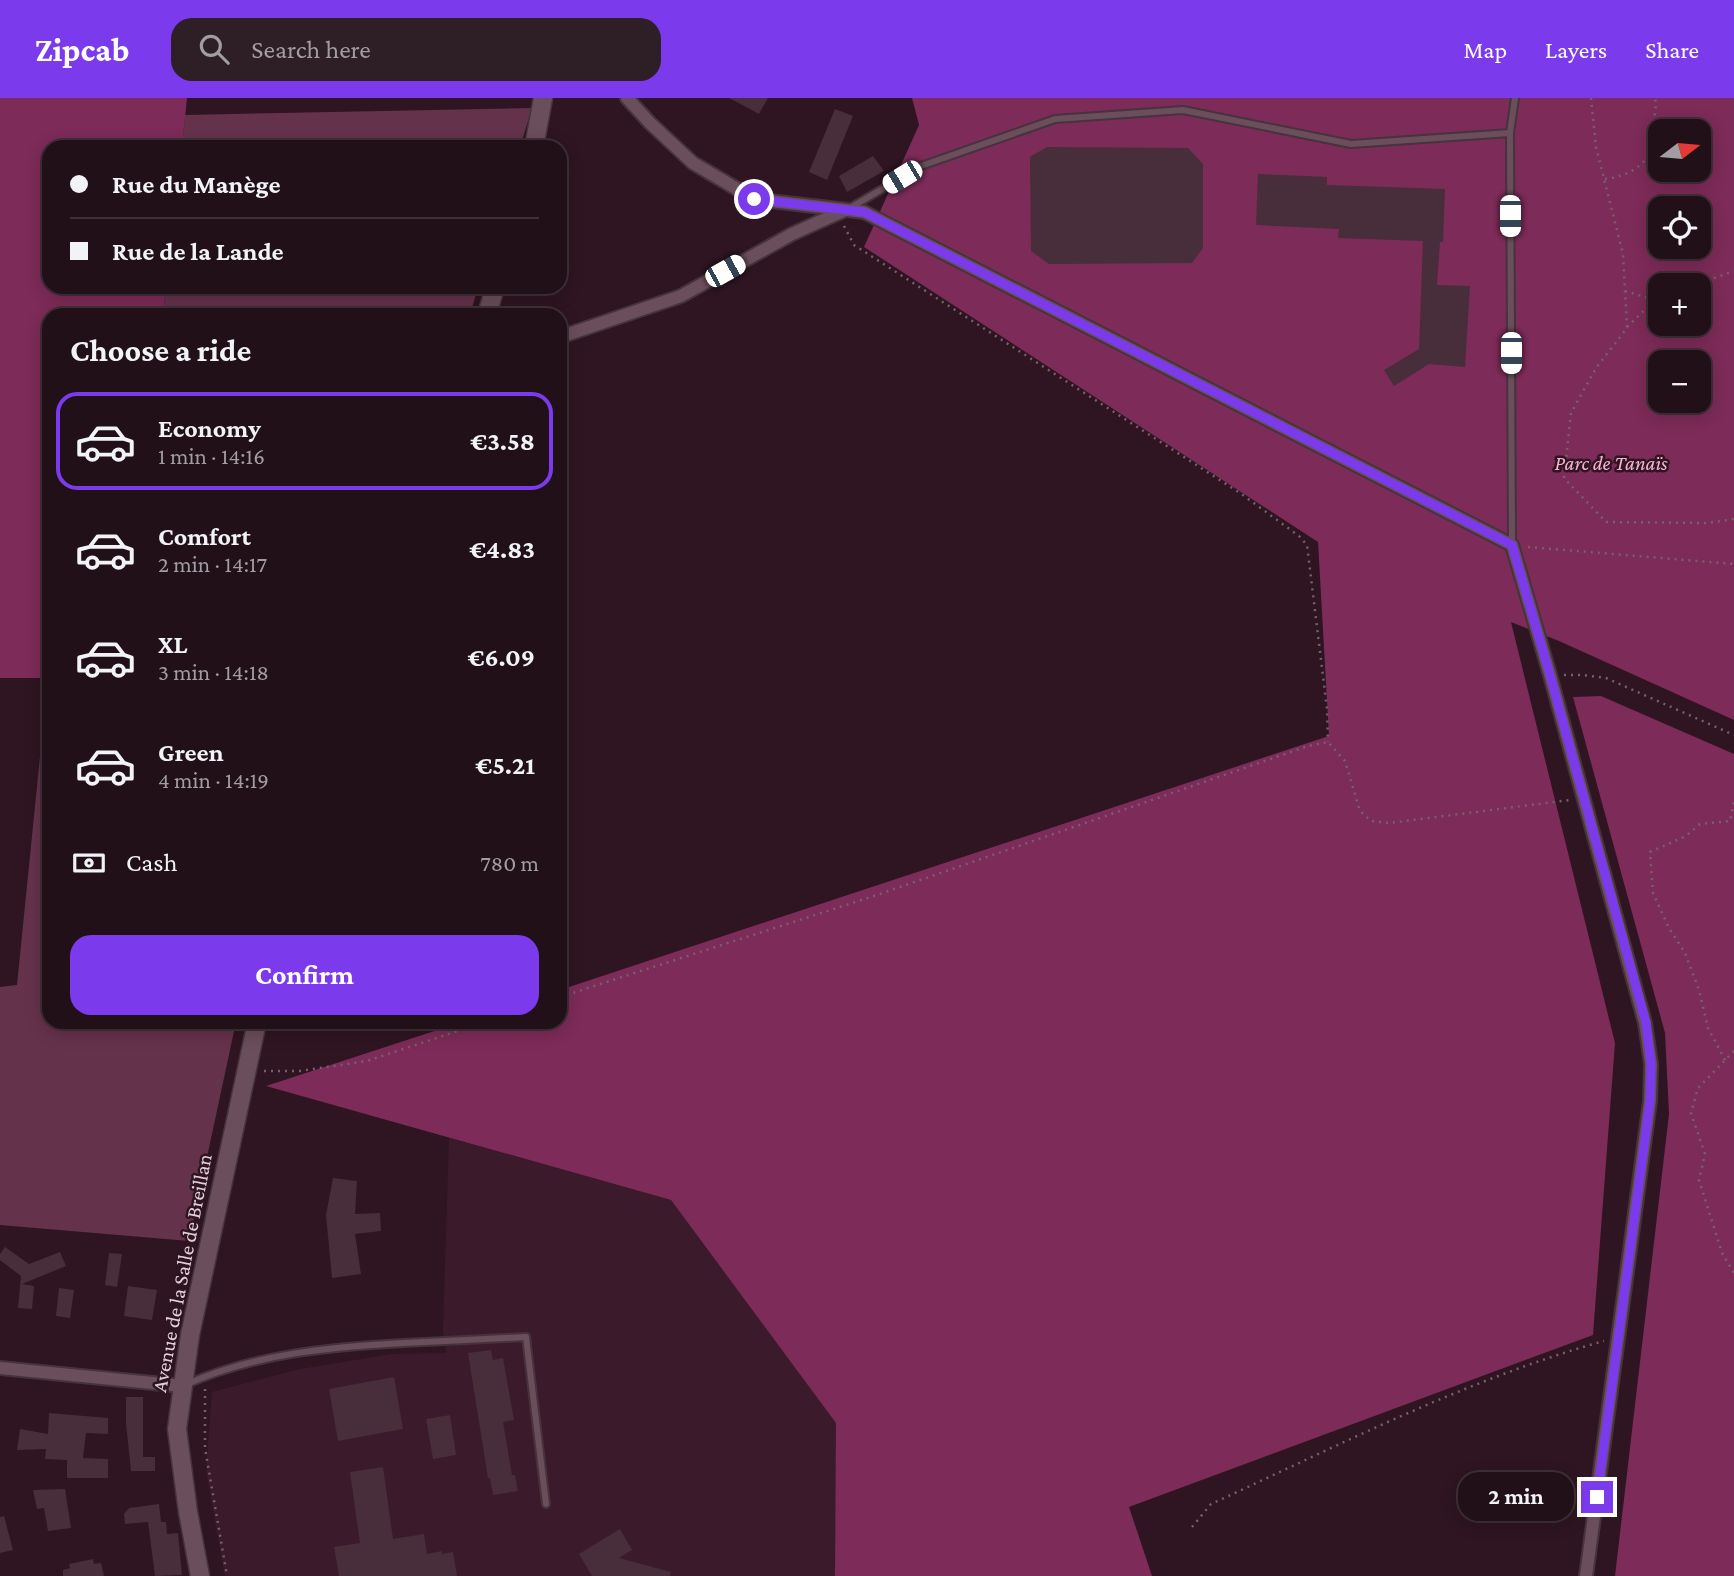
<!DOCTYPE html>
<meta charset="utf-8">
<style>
body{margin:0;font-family:"Crimson Pro",serif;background:#2e1e26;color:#f1f3f6;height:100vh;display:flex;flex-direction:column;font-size:26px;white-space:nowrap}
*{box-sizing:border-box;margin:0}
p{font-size:23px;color:#a29da2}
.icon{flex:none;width:38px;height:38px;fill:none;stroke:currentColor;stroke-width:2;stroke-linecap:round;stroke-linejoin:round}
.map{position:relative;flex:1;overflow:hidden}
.sheet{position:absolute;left:42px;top:210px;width:525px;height:721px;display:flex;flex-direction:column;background:#221019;border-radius:21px;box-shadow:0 4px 18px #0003,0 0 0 2px #3f3038}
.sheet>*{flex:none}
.banner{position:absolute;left:42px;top:42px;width:525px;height:154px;border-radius:21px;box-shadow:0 4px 18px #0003,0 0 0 2px #3f3038;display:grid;align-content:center;height:154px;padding:0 28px;background:#221019}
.needle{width:46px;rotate:74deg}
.controls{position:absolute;left:1648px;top:21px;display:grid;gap:14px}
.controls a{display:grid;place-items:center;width:63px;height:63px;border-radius:14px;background:#221019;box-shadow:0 4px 18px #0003,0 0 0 2px #3f3038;font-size:35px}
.end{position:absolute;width:32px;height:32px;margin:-16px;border:9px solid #7c3aed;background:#fff;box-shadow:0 0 0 4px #fff}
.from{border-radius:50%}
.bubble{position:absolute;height:49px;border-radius:21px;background:#221019;box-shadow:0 4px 18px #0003,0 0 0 2px #3f3038;font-size:23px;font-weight:700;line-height:49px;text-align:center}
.car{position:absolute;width:21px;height:42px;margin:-21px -10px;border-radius:9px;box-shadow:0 0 5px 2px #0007;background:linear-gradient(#fff 24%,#345 0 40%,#fff 0 76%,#345 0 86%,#fff 0)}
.banner b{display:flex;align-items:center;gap:24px;height:66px;font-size:26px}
.banner b+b{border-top:2px solid #3f3038}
.banner i{width:18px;height:18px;background:#f1f3f6}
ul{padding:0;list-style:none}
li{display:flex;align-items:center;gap:21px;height:98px;margin:0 14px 10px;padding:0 14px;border:4px solid transparent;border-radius:21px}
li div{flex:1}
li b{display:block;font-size:26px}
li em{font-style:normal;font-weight:700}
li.current{border-color:#7c3aed}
li>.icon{width:63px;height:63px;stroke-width:1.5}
h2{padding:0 28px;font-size:32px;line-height:84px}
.pay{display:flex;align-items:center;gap:18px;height:77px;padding:0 28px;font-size:26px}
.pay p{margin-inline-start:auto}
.cta{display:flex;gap:14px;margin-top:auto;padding:14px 28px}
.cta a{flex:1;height:80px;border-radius:21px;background:#7c3aed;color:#fff;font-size:28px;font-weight:700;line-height:80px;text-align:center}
header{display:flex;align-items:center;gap:42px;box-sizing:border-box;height:98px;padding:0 35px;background:#7c3aed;color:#fff}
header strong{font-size:33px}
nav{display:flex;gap:38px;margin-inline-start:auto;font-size:24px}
.search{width:490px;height:63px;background:#2e1e26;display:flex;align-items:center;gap:18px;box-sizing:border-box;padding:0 24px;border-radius:21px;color:#a29da2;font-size:26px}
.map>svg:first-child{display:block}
.built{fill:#3b1b2b}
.green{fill:#65324c}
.forest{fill:#7d2b58;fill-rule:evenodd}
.building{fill:#482d3a}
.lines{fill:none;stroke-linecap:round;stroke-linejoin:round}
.lane-casing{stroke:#46333c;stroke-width:10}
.street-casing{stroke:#46333c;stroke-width:16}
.secondary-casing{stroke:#46333c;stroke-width:21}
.path{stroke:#76606b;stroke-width:2.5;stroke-dasharray:2 5;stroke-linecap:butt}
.lane{stroke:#6b4e5b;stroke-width:6}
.street{stroke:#6b4e5b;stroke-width:12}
.secondary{stroke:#6b4e5b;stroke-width:18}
.route{stroke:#7c3aed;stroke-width:9}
.labels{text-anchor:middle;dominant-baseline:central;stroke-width:5;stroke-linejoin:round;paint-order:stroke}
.park-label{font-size:21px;font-style:italic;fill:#f9b1d3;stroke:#2e1521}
.street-label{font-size:21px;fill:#e2d0d8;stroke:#2e1521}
</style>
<header>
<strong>Zipcab</strong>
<div class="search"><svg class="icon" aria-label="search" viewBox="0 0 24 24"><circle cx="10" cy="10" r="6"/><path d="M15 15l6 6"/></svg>Search here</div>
<nav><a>Map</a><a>Layers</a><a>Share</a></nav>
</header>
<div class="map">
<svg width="1734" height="1478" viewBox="0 0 1734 1478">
<rect width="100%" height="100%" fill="#2e1521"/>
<polygon class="built" points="449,1040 671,1102 837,1325 835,1478 225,1478 206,1372 212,1294 300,1271 392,1256 446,1255 443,1233"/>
<g class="green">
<polygon points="532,10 520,49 182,49 185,17"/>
<polygon points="166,189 478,189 470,217 163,217"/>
<polygon points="49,569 49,924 236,924 189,1143 0,1127 0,889 17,887"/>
</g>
<g class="forest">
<polygon points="0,0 187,0 182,49 49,49 49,189 166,189 163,217 49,217 49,569 47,580 0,580"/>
<path d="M912 0H1734V622L1559 543 1511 524 1615 945 1593 1237 1129 1409 1152 1478H835L836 1325 671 1102 266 988 462 924H560V892L1329 638 1318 444 864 149 919 27ZM1661 33H1699V72H1661ZM1661 110H1699V149H1661ZM1661 187H1699V226H1661ZM1661 264H1699V303H1661Z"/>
<polygon points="1601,598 1734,656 1734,1478 1615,1478 1669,1016 1665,935 1573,599"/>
</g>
<g class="building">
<polygon points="729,0 768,0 759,16"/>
<polygon points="835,11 853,18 827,82 809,74"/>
<polygon points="1047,49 1188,50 1203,66 1203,150 1192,165 1049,166 1031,153 1030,59"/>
<polygon points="873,58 884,73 847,94 839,78"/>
<polygon points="1258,76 1327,79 1327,87 1445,91 1443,144 1440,144 1437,187 1470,188 1465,269 1429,266 1394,288 1384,272 1419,251 1423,143 1338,140 1339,131 1256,127"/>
<polygon points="333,1080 357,1083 355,1116 380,1115 381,1133 355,1136 361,1176 332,1180 326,1117"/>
<polygon points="5,1149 29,1166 60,1154 66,1168 22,1186 34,1188 32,1211 18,1210 21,1178 0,1162 0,1156"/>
<polygon points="109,1155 122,1156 117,1189 105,1187"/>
<polygon points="128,1188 157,1192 152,1222 124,1218"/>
<polygon points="59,1190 74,1192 70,1220 56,1218"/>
<polygon points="491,1252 493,1262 503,1260 514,1322 503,1324 512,1377 515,1377 518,1393 493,1397 490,1380 488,1380 468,1255"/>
<polygon points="394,1279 403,1331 338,1343 329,1291"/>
<polygon points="126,1299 143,1299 143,1359 155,1359 155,1373 131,1373 126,1325"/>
<polygon points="49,1315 108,1320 108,1336 86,1335 83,1360 108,1361 108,1380 67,1380 67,1362 45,1361 46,1351 17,1352 20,1331 48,1336"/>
<polygon points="450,1317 456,1357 433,1361 426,1321"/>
<polygon points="383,1369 393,1441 424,1436 427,1456 442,1453 442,1456 453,1454 457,1478 339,1478 334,1449 360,1445 350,1374"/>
<polygon points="65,1391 71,1430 48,1433 44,1410 37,1411 33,1392"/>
<polygon points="159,1406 161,1424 166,1424 167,1436 178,1435 182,1477 155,1478 148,1424 125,1426 124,1416 129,1410"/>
<polygon points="4,1418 13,1452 0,1455 0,1419"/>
<polygon points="620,1431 632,1452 619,1460 671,1474 670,1478 592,1478 579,1456"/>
<polygon points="93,1461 94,1466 101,1465 104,1478 63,1478 63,1472 70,1470 69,1466"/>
</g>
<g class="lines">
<g class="lane-casing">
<g id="lane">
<polyline points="850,110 921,68 1055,21 1183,12 1351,46 1510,35"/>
<polyline points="1512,445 1510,35 1515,0"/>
<path d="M185 1287C253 1256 329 1249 404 1245 445 1243 485 1241 526 1239L546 1406"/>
</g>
</g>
<g class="street-casing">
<g id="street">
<polyline points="627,0 650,25 693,65 754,101 864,114 1512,447 1550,577 1645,925 1651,966 1650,1003 1586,1478"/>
<polyline points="560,239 681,198 792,136 843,113"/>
<polyline points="0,1270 183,1288"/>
</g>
</g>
<g class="secondary-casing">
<g id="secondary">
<polyline points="534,49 543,0"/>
<polyline points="487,217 495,189"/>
<polyline points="200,1478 188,1414 177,1331 190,1237 257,924"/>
</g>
</g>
<g class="path">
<polyline points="1591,0 1596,49 1623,156 1627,230 1596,270 1571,315 1564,380 1606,424 1708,425 1734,421"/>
<path d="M1605 81C1620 79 1635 74 1645 62 1651 55 1654 18 1656 7L1655 0"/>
<polyline points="844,128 854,147 1240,395 1299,438 1307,447 1327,611 1328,644"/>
<polyline points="1694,187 1734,173"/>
<polyline points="1625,193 1655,202"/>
<polyline points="1627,229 1655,202 1661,199"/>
<polyline points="1528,449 1734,466"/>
<polyline points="1564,577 1583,577 1606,580 1734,637"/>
<polyline points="560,899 874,798 1308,648 1328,644 1345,663 1360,713 1371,723 1389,725 1570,702"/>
<polyline points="1734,953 1698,990 1691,1015 1705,1056 1699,1082 1722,1155 1734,1175"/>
<polyline points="1725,962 1708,930 1699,892 1685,855 1669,830 1653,795 1650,754 1686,738 1700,726 1730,723 1734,704"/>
<polyline points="264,973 300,973 367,963 485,924"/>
<polyline points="205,1291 205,1350 227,1478"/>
<path d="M1192 1429 1211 1406C1340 1347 1467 1281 1604 1243"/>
</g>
<use href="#lane" class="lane"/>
<use href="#street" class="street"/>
<use href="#secondary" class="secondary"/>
</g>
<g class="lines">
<polyline class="route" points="754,101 864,114 1512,447 1550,577 1646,925 1651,966 1650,1003 1597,1399"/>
</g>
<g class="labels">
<g class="park-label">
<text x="1611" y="365">Parc de Tanaïs</text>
</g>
<g class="street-label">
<text transform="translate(182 1175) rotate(-79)">Avenue de la Salle de Breillan</text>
</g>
</g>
</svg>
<div class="controls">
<a><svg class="needle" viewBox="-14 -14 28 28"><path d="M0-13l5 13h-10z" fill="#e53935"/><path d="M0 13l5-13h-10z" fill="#a29da2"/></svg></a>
<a><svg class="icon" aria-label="locate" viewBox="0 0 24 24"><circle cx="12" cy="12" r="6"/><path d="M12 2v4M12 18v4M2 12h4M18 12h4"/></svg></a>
<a>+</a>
<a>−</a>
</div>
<i class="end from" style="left:754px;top:101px"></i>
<i class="end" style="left:1597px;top:1399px"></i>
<div class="bubble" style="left:1458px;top:1374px;width:116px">2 min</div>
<i class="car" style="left:902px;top:79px;rotate:239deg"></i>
<i class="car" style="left:1510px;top:118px;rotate:180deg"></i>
<i class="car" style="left:725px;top:173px;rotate:61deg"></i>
<i class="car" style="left:1511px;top:255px;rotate:180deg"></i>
<div class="banner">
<b><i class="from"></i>Rue du Manège</b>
<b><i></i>Rue de la Lande</b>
</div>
<section class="sheet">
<h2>Choose a ride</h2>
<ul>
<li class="current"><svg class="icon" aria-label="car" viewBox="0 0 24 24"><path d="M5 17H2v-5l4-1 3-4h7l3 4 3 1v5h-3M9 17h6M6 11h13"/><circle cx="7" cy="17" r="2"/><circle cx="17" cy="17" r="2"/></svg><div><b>Economy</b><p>1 min · 14:16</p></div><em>€3.58</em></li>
<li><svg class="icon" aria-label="car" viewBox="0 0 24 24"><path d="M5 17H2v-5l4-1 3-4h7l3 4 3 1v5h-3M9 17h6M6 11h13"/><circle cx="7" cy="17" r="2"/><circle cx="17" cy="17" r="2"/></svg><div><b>Comfort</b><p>2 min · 14:17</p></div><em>€4.83</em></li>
<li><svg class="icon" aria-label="car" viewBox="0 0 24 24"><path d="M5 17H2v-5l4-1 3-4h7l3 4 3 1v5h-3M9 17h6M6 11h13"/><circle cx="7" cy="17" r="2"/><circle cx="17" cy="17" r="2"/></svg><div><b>XL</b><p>3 min · 14:18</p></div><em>€6.09</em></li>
<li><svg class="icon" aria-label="car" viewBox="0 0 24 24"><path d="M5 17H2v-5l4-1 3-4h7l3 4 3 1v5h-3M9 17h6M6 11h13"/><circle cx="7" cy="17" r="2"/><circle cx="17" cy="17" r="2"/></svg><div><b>Green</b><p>4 min · 14:19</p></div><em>€5.21</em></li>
</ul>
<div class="pay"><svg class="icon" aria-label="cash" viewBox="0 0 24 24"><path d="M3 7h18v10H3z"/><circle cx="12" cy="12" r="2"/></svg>Cash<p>780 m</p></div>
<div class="cta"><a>Confirm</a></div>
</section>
</div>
